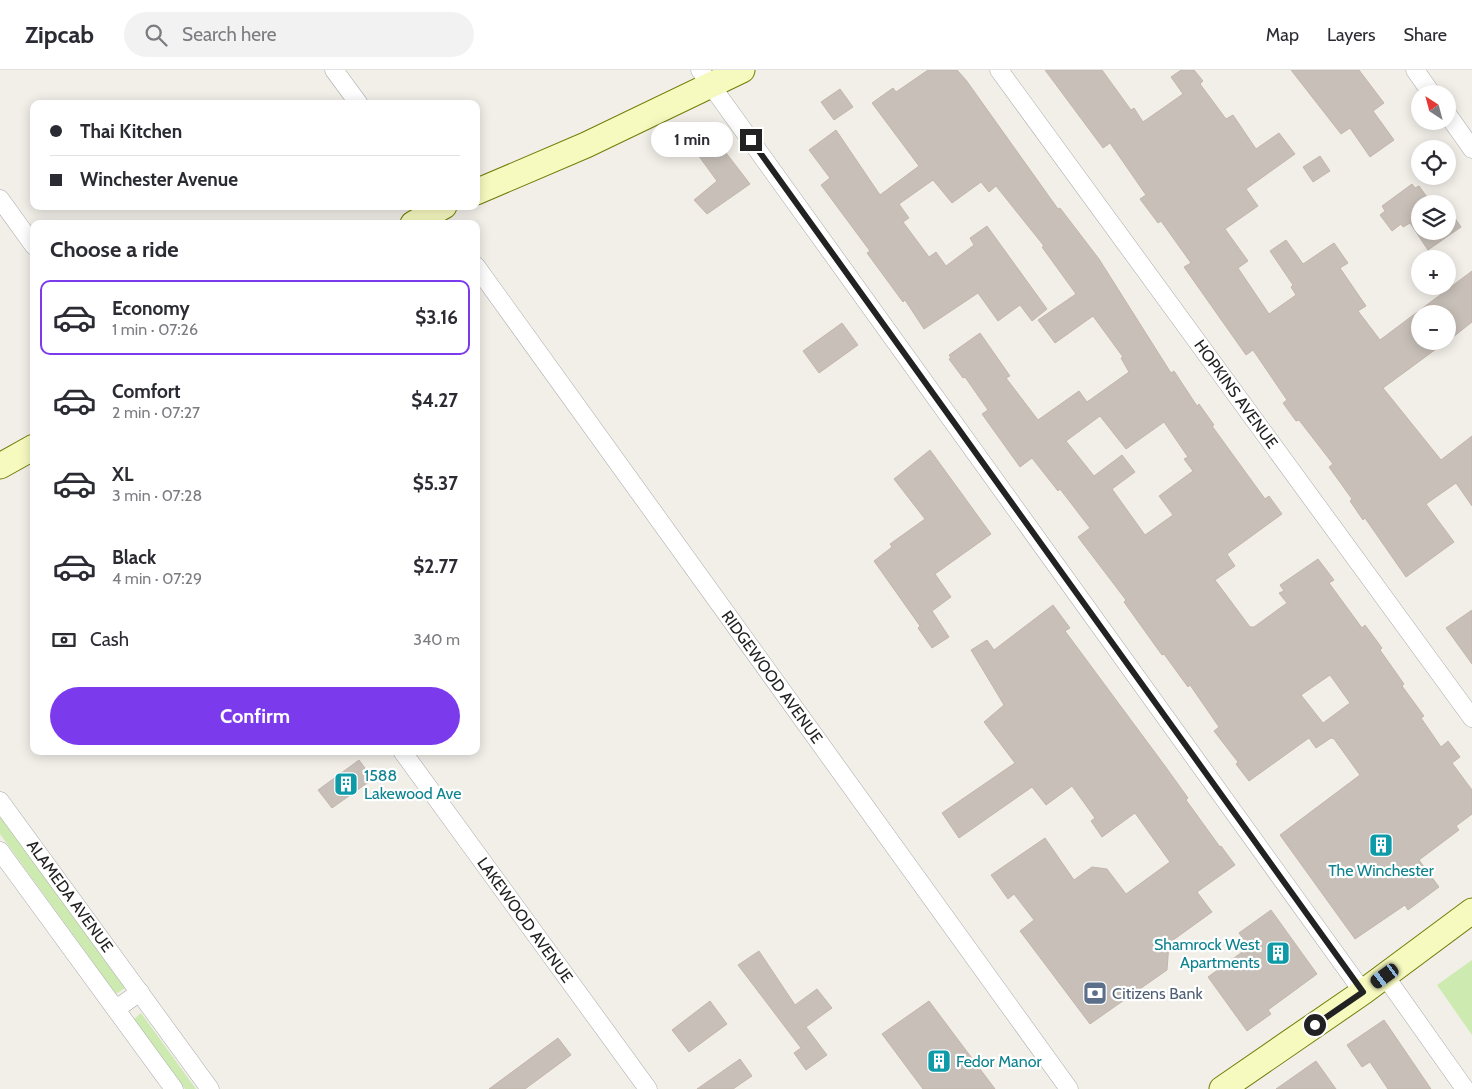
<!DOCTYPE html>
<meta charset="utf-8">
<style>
body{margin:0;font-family:Cabin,sans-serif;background:#f2f2f3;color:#2b2b33;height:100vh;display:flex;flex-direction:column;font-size:19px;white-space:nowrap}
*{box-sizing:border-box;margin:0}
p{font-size:16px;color:#7c7c81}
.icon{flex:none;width:28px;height:28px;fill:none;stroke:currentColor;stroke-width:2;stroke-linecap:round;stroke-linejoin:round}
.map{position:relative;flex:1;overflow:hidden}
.sheet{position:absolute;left:30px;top:150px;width:450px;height:535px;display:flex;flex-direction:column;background:#fff;border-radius:10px;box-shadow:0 2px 12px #0003}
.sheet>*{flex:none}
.banner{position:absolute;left:30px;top:30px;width:450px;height:110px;border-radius:10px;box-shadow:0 2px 12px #0003;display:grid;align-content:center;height:110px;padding:0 20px;background:#fff}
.needle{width:32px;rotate:324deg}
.controls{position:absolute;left:1411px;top:15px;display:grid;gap:10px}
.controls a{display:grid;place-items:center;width:45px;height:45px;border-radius:50%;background:#fff;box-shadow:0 2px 12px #0003;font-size:25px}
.end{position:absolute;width:22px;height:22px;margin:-11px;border:6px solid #222;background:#fff;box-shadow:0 0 0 2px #fff}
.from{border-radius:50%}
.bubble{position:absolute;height:35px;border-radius:18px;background:#fff;box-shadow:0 2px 12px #0003;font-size:16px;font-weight:700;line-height:35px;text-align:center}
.car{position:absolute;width:15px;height:30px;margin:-15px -8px;border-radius:6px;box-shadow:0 0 4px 1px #0007;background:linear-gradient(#222 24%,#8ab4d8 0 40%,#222 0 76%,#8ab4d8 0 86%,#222 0)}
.banner b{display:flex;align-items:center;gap:18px;height:48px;font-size:19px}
.banner b+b{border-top:1px solid #e1e1e2}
.banner i{width:12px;height:12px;background:#2b2b33}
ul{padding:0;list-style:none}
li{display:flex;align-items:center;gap:15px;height:75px;margin:0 10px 8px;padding:0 10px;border:2px solid transparent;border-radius:10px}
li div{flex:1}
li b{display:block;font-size:19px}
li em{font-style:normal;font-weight:700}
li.current{border-color:#7c3aed}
li>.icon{width:45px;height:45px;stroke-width:1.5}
h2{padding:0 20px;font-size:22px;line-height:60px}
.pay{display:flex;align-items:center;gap:12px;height:55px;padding:0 20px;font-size:19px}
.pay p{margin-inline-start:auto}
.primary-button{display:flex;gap:10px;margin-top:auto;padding:10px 20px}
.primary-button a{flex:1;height:58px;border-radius:30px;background:#7c3aed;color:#fff;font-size:20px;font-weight:700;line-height:58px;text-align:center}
header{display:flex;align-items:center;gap:30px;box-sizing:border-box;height:70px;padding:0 25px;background:#fff;border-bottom:1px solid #e1e1e2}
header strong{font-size:24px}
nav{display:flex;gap:28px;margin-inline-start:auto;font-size:18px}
.search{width:350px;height:45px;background:#f2f2f3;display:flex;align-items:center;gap:12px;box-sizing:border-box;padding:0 18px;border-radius:28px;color:#7c7c81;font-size:19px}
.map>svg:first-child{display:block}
.grass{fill:#cdebb0}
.building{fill:#c7bfb8;stroke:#c4b6ab;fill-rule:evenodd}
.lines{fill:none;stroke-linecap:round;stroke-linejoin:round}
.street-casing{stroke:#a9a9a9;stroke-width:19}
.secondary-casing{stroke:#707d05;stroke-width:27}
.street{stroke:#fff;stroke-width:18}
.secondary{stroke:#f7fabf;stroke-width:25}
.route{stroke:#222;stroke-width:6}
.labels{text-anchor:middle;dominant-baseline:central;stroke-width:4.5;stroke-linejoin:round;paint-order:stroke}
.street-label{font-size:16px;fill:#222;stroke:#fff}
.culture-label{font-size:16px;fill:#0d838f;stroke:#fff;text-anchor:start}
.service-label{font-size:16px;fill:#4e5e75;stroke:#fff;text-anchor:start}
</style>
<header>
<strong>Zipcab</strong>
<div class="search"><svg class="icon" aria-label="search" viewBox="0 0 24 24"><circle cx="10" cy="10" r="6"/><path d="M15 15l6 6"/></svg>Search here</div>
<nav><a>Map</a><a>Layers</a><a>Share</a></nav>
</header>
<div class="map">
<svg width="1472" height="1019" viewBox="0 0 1472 1019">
<rect width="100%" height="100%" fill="#f2efe9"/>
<g class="grass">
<polygon points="0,745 125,918 116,924 0,764"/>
<polygon points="1472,890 1472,965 1437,915"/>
<polygon points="141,943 196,1019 185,1019 134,949"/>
</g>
<g class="building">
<path d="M928 0H957L966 10 1058 139 1060 138 1099 189 1171 303 1174 301 1197 336 1199 334 1214 355 1212 356 1265 429 1269 426 1282 444 1227 484 1235 496 1215 510 1250 557H1254L1287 533 1279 523 1284 521 1280 515 1318 489 1334 510 1329 513 1362 558 1365 555 1382 578 1380 580 1404 614 1402 616 1424 646 1421 648 1441 677 1448 671 1460 687 1452 693 1472 720V744L1456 756 1459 760 1419 790 1439 817 1408 840 1405 835 1355 869 1280 765 1360 705 1334 669 1331 668 1316 678 1309 668 1249 711 1236 694 1238 692 1214 661 1219 657 1190 615 1188 617 1164 584 1162 585 1124 532 1126 530 1078 467 1090 458 1060 419 1058 421 1032 388 1020 397 982 344 988 340 965 307 963 308 949 289 951 288 949 285 980 263 1010 306 1006 308 1038 350 1079 321 1087 332 1129 302 1121 288 1123 287 1093 246 1055 273 1038 250 1076 224 1042 177 1044 176 996 116 989 122 981 112 952 133 933 110 899 134 909 148 903 152 929 187 936 182 946 196 974 175 970 168 987 156 1047 239 1032 251 1020 235 998 251 978 223 924 259 905 230 903 232 867 183 870 181 821 115 830 108 809 80 836 60 880 125 919 96 872 33 893 18 896 22ZM1100 346 1126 379 1164 352 1188 387 1184 389 1193 401 1159 426 1173 445 1145 465 1112 419 1135 402 1122 385 1094 406 1066 371ZM1330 605 1350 633 1323 653 1301 625Z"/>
<polygon points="1045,0 1102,0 1131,40 1134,38 1143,52 1183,24 1171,7 1181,0 1194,0 1203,11 1200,14 1226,49 1233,45 1256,79 1279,63 1295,84 1246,119 1258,136 1225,159 1248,191 1238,198 1269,244 1296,225 1291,217 1293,215 1270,181 1286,170 1303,194 1334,173 1348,193 1340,198 1366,236 1358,241 1380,270 1472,201 1472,252 1448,271 1448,244 1420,244 1420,271 1447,271 1383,318 1441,390 1472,366 1472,436 1456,413 1426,434 1454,472 1406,507 1365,448 1363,450 1350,431 1352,429 1329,397 1333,394 1299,350 1296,351 1283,333 1287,330 1253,280 1246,285 1184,197 1191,193 1161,151 1158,153 1140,129 1146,125 1110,73 1103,78"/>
<polygon points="1291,0 1359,0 1384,33 1373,41 1394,70 1370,87 1350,58 1341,64"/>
<polygon points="840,19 853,37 834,50 821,32"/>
<polygon points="703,53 750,114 707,144 694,130 717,111 685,67"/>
<polygon points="1320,86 1330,101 1313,112 1303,97"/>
<polygon points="1412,114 1415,118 1419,116 1432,134 1420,134 1420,161 1448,161 1448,143 1450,141 1461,157 1428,180 1410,153 1403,157 1401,154 1392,161 1380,145 1385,141 1382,136"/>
<polygon points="842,253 858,275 819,303 803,281"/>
<polygon points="930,380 991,464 935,504 951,527 932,541 949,567 932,578 918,558 920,556 874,491 892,477 890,474 925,449 894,409"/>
<polygon points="1053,535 1070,558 1065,561 1165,696 1188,728 1186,730 1220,777 1221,776 1235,795 1197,822 1212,842 1169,873 1167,900 1090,954 1020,861 1034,850 1014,824 1008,829 991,805 1045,768 1074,810 1092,797 1107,799 1126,824 1170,792 1135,743 1102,767 1091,751 1095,748 1072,716 1046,735 1032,717 959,768 942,743 1015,693 984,652 1004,635 971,580 987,570 994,580"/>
<polygon points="1472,540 1472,594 1446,558"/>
<polygon points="359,690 373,709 332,738 318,720"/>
<polygon points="1271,840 1317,904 1268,940 1271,944 1247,961 1208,907 1249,877 1239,863"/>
<polygon points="759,881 795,935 817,919 832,938 806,957 827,985 806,1000 794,983 801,978 738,895"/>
<polygon points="710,931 727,954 689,982 672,960"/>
<polygon points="929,931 995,1019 923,1019 882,964"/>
<polygon points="1384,950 1399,972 1431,1019 1388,1019 1370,992 1362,997 1347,975"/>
<polygon points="558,968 571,985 525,1019 489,1019"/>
<polygon points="740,989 752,1006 733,1019 697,1019"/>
<polygon points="1316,991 1336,1019 1276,1019"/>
</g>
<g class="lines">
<g class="street-casing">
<g id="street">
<polyline points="334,0 359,34"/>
<polyline points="700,0 1363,922"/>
<polyline points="999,0 1472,648"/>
<polyline points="1415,0 1432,24"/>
<polyline points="1448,45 1472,79"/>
<polyline points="0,129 34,176"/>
<polyline points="476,196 1069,1019"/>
<polyline points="402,681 648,1019"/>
<polyline points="0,731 210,1019"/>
<polyline points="0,781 174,1019"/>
<polyline points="1385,906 1465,1019"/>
<polyline points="116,939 140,922"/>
</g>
</g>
<g class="secondary-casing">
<g id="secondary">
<polyline points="476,122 586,75 742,0"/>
<polyline points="413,154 444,136"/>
<polyline points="0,396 34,377"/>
<polyline points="1222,1019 1363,922 1472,841"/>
</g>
</g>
<use href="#street" class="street"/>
<use href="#secondary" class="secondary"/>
</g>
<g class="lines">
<polyline class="route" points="751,70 1363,922 1315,955"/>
</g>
<defs>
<g id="building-square" transform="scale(1.25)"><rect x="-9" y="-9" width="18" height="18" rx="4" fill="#0f9aa8" stroke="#fff"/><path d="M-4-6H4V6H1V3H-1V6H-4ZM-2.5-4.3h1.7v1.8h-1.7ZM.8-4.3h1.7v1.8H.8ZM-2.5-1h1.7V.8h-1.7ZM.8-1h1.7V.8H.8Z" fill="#fff"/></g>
<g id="bank-square" transform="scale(1.25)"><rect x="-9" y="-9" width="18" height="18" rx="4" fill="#5c6f8a" stroke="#fff"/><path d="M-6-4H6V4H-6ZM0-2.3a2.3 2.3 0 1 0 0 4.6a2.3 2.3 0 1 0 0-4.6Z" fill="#fff"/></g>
</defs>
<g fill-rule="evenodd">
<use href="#building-square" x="346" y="714"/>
<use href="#building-square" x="1381" y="775"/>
<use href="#building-square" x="1278" y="883"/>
<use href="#bank-square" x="1095" y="923"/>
<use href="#building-square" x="939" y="991"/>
</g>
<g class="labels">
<g class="street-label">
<text transform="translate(1236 324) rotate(54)">HOPKINS AVENUE</text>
<text transform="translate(772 607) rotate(54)">RIDGEWOOD AVENUE</text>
<text transform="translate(70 826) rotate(54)">ALAMEDA AVENUE</text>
<text transform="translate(525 850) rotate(54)">LAKEWOOD AVENUE</text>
</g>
<g class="culture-label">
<text x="364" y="705">1588<tspan x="364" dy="18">Lakewood Ave</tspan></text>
<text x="1381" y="800" text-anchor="middle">The Winchester</text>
<text x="1260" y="874" text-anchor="end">Shamrock West<tspan x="1260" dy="18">Apartments</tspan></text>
<text x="956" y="991">Fedor Manor</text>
</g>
<g class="service-label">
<text x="1112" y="923">Citizens Bank</text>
</g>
</g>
</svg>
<div class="controls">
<a><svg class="needle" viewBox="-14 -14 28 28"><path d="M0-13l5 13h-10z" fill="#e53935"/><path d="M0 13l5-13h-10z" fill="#7c7c81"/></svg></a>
<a><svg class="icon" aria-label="locate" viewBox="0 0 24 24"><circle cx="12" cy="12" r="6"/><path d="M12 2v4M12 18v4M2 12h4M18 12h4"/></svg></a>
<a><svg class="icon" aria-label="layers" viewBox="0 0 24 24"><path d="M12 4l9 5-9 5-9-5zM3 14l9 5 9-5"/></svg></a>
<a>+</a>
<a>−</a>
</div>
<i class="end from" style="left:1315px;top:955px"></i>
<i class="end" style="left:751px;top:70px"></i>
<div class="bubble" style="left:651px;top:52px;width:82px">1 min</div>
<i class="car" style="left:1385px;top:906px;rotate:234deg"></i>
<div class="banner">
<b><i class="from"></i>Thai Kitchen</b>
<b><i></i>Winchester Avenue</b>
</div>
<section class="sheet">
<h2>Choose a ride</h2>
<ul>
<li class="current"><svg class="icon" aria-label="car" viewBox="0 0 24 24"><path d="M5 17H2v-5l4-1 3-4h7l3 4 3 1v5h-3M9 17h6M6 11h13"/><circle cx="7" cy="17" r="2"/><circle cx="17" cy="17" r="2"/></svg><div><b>Economy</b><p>1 min · 07:26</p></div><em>$3.16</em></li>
<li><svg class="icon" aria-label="car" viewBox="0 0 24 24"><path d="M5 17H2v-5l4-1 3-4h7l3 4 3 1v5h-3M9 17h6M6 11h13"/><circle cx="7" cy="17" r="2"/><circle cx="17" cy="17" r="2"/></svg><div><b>Comfort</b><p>2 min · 07:27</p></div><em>$4.27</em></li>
<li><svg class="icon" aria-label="car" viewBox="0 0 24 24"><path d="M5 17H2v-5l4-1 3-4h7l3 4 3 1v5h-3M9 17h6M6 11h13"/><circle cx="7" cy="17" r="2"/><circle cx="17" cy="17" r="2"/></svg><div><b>XL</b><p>3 min · 07:28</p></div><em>$5.37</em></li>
<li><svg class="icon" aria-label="car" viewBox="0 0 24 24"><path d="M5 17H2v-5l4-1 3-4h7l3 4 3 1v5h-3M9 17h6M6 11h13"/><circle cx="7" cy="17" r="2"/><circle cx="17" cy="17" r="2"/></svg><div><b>Black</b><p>4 min · 07:29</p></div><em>$2.77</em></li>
</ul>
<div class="pay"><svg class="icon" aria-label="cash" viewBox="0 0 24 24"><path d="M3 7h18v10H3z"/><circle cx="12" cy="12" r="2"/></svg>Cash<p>340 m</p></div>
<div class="primary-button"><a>Confirm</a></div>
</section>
</div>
